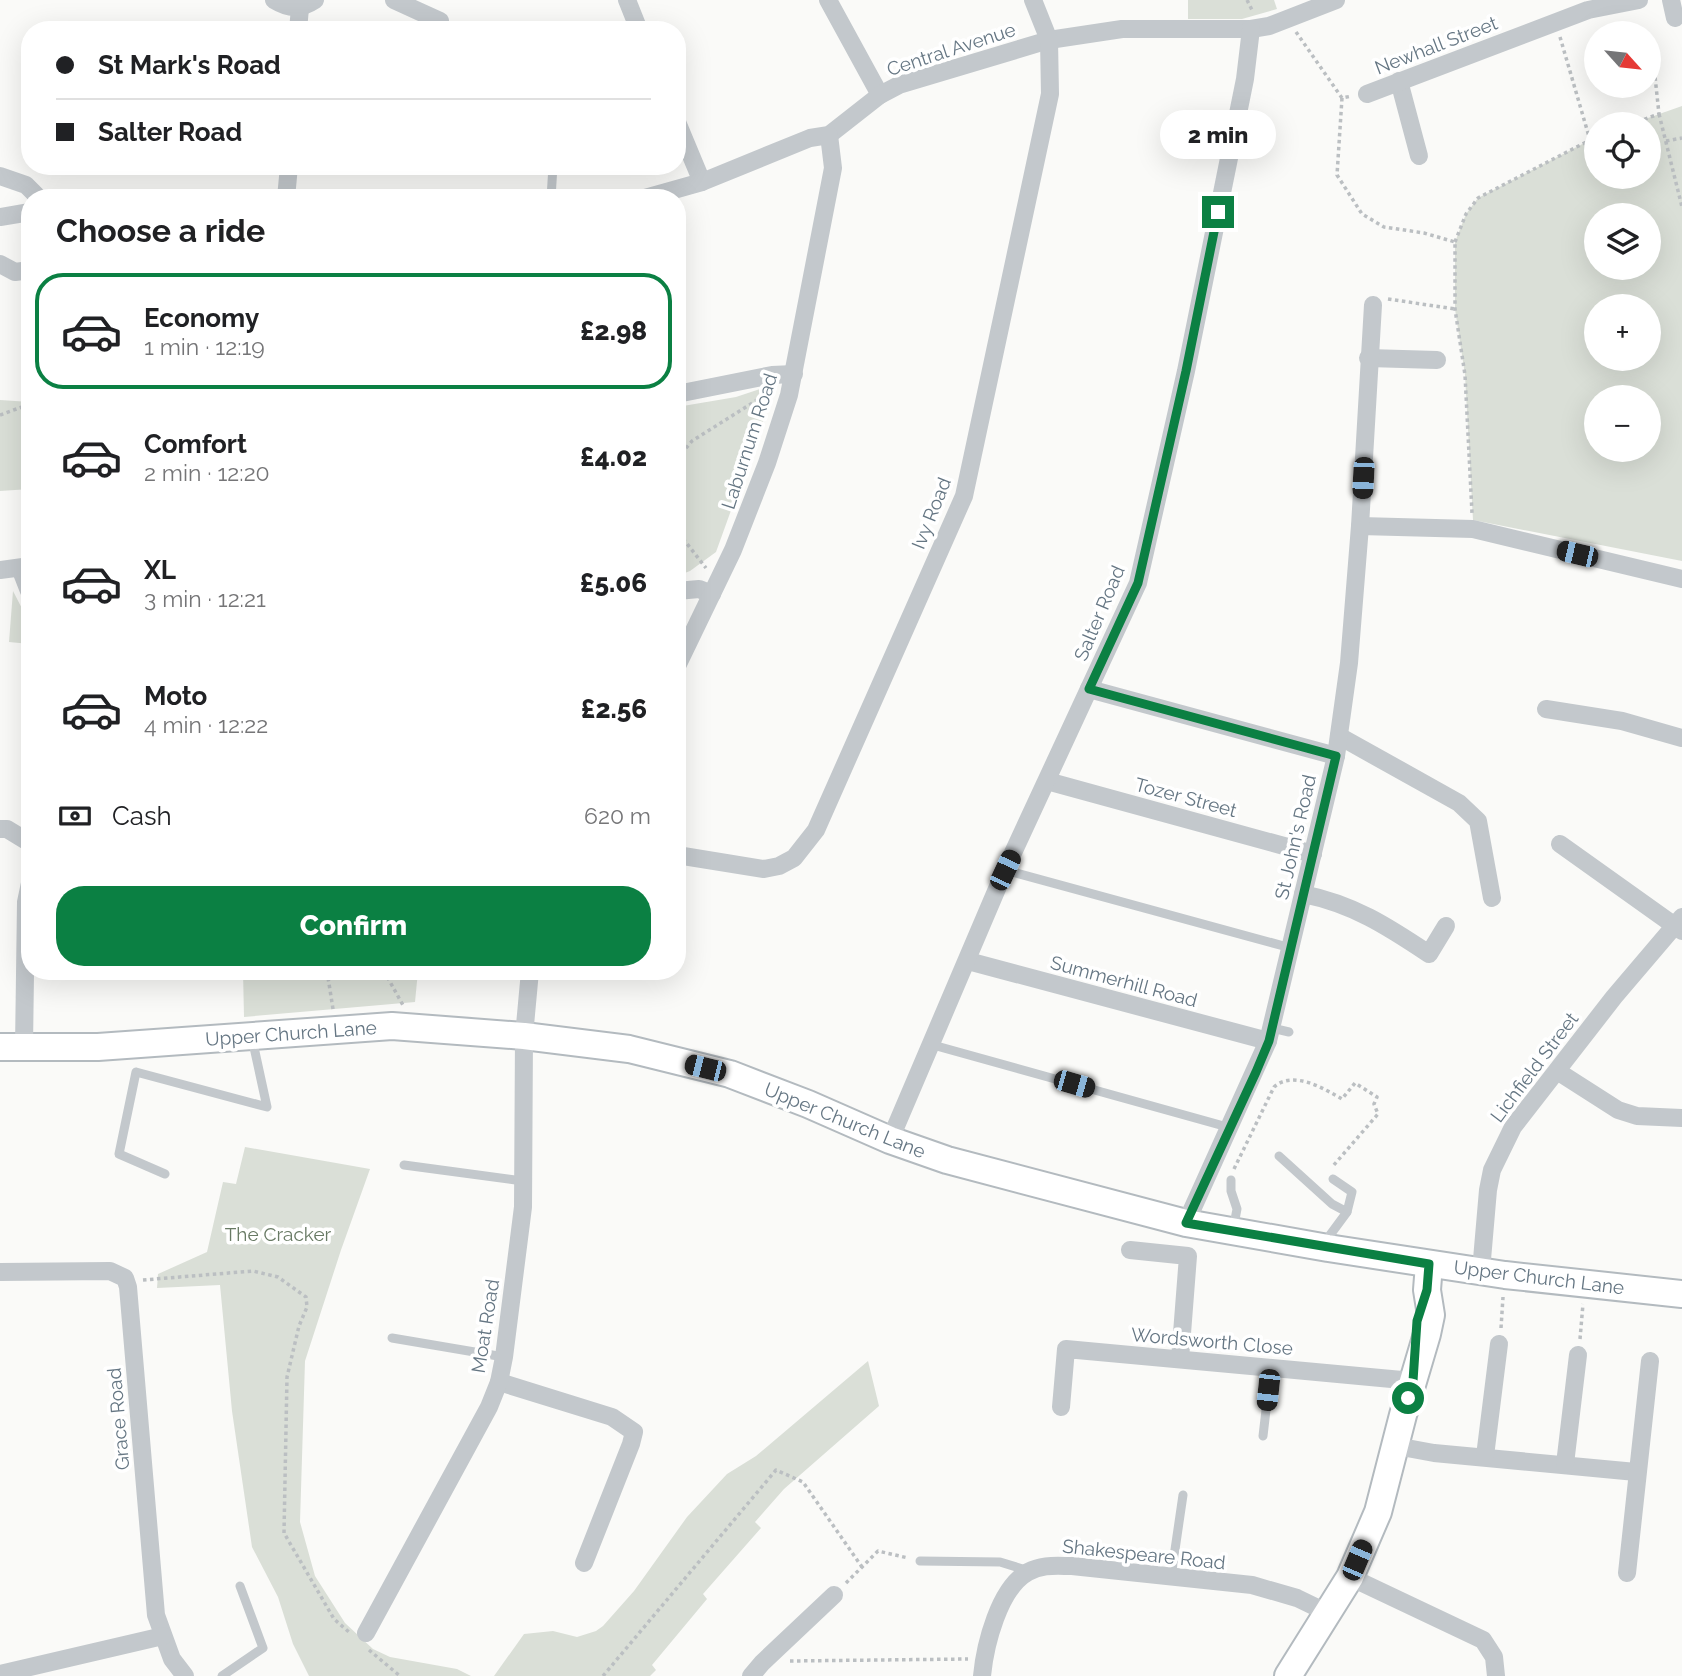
<!DOCTYPE html>
<meta charset="utf-8">
<style>
body{margin:0;font-family:Raleway,sans-serif;background:#f2f2f2;color:#202124;height:100vh;display:flex;flex-direction:column;font-size:26px;white-space:nowrap}
*{box-sizing:border-box;margin:0}
p{font-size:23px;color:#757577}
.icon{flex:none;width:38px;height:38px;fill:none;stroke:currentColor;stroke-width:2;stroke-linecap:round;stroke-linejoin:round}
.map{position:relative;flex:1;overflow:hidden}
.panel{position:absolute;left:21px;top:189px;width:665px;height:791px;display:flex;flex-direction:column;background:#fff;border-radius:28px;box-shadow:0 7px 28px #0002}
.panel>*{flex:none}
.hud{position:absolute;left:21px;top:21px;width:665px;height:154px;border-radius:28px;box-shadow:0 7px 28px #0002;display:grid;align-content:center;height:154px;padding:0 35px;background:#fff}
.needle{width:46px;rotate:117deg}
.buttons{position:absolute;left:1584px;top:21px;display:grid;gap:14px}
.buttons a{display:grid;place-items:center;width:77px;height:77px;border-radius:50%;background:#fff;box-shadow:0 7px 28px #0002;font-size:35px}
.end{position:absolute;width:32px;height:32px;margin:-16px;border:9px solid #0b8043;background:#fff;box-shadow:0 0 0 4px #fff}
.from{border-radius:50%}
.bubble{position:absolute;height:49px;border-radius:24px;background:#fff;box-shadow:0 7px 28px #0002;font-size:23px;font-weight:800;line-height:49px;text-align:center}
.car{position:absolute;width:21px;height:42px;margin:-21px -10px;border-radius:9px;box-shadow:0 0 5px 2px #0007;background:linear-gradient(#222 24%,#8ab4d8 0 40%,#222 0 76%,#8ab4d8 0 86%,#222 0)}
.hud b{display:flex;align-items:center;gap:24px;height:66px;font-size:26px}
.hud b+b{border-top:2px solid #e0e0e0}
.hud i{width:18px;height:18px;background:#202124}
ul{padding:0;list-style:none}
li{display:flex;align-items:center;gap:21px;height:116px;margin:0 14px 10px;padding:0 21px;border:4px solid transparent;border-radius:28px}
li div{flex:1}
li b{display:block;font-size:26px}
li em{font-style:normal;font-weight:800}
li.active{border-color:#0b8043}
li>.icon{width:63px;height:63px;stroke-width:1.5}
h2{padding:0 35px;font-size:32px;line-height:84px}
.pay{display:flex;align-items:center;gap:18px;height:77px;padding:0 35px;font-size:26px}
.pay p{margin-inline-start:auto}
.button{display:flex;gap:14px;margin-top:auto;padding:14px 35px}
.button a{flex:1;height:80px;border-radius:28px;background:#0b8043;color:#fff;font-size:28px;font-weight:800;line-height:80px;text-align:center}
.map>svg:first-child{display:block}
.green{fill:#dadfd7;fill-rule:evenodd}
.lines{fill:none;stroke-linecap:round;stroke-linejoin:round}
.secondary-casing{stroke:#b3babf;stroke-width:30}
.path{stroke:#bbbfc2;stroke-width:3.5;stroke-dasharray:3.5 3.5;stroke-linecap:butt}
.lane{stroke:#c3c8cc;stroke-width:9}
.street{stroke:#c3c8cc;stroke-width:18}
.secondary{stroke:#fff;stroke-width:26}
.route{stroke:#0b8043;stroke-width:9}
.labels{text-anchor:middle;dominant-baseline:central;stroke-width:7;stroke-linejoin:round;paint-order:stroke}
.street-label{font-size:19px;fill:#657683;stroke:#fff}
.park-label{font-size:19px;fill:#687a64;stroke:#fff}
</style>
<div class="map">
<svg width="1682" height="1676" viewBox="0 0 1682 1676">
<rect width="100%" height="100%" fill="#fafaf8"/>
<g class="green">
<polygon points="1188,0 1274,0 1277,9 1242,19 1188,19"/>
<path d="M1682 106V561L1473 520 1465 375 1455 309V242L1466 214 1478 198 1596 137V177H1648V124H1631ZM1596 215H1648V268H1596ZM1596 306H1648V359H1596ZM1596 397H1648V450H1596Z"/>
<polygon points="760,389 773,394 716,552 690,571 677,576 677,407 736,397"/>
<polygon points="0,400 30,402 30,489 0,491"/>
<polygon points="13,591 30,624 30,644 9,642"/>
<polygon points="243,971 418,971 415,1002 244,1017"/>
<polygon points="245,1147 370,1169 341,1250 305,1361 300,1522 315,1576 345,1623 373,1649 390,1657 457,1669 471,1676 309,1676 293,1644 278,1597 252,1547 232,1411 220,1285 157,1288 158,1274 207,1252 223,1182 236,1184"/>
<polygon points="868,1361 879,1406 784,1489 755,1522 761,1528 703,1594 707,1599 652,1665 656,1670 650,1676 494,1676 524,1634 553,1631 577,1637 596,1631 603,1626 634,1591 687,1517 727,1474 756,1456"/>
</g>
<g class="lines">
<g class="secondary-casing">
<g id="secondary">
<polyline points="0,1047 98,1047 392,1026 524,1036 629,1049 730,1074 808,1104 890,1140 947,1160 1186,1223 1328,1248 1505,1275 1682,1294"/>
<polyline points="1288,1676 1350,1577 1378,1512 1403,1415 1427,1334 1431,1315 1427,1290 1429,1264"/>
</g>
</g>
<g class="path">
<polyline points="1247,0 1253,12"/>
<polyline points="1296,32 1342,98 1352,96"/>
<polyline points="1560,37 1590,140"/>
<polyline points="1342,98 1337,175 1362,214 1384,227 1424,233 1455,242 1455,309 1465,375 1472,513"/>
<polyline points="1659,114 1682,207"/>
<polyline points="1631,124 1659,114 1653,58"/>
<polyline points="1666,141 1682,138"/>
<polyline points="1455,242 1466,214 1478,198 1596,137"/>
<polyline points="1388,299 1455,309"/>
<polyline points="0,415 22,407 30,408"/>
<polyline points="677,459 692,441 765,395"/>
<polyline points="677,526 681,536 706,568"/>
<polyline points="327,971 333,1009"/>
<polyline points="384,971 404,1007"/>
<path d="M1234 1169 1274 1087C1293 1070 1323 1088 1342 1099L1355 1083 1377 1097 1374 1104 1378 1114 1333 1166"/>
<polyline points="143,1280 253,1271 278,1277 306,1297 307,1307 299,1326 287,1377 284,1533 334,1619 350,1633"/>
<polyline points="1501,1328 1503,1297"/>
<polyline points="1580,1339 1583,1304"/>
<polyline points="846,1583 878,1551 908,1558"/>
<polyline points="369,1650 400,1676"/>
<polyline points="790,1661 968,1659"/>
<polyline points="603,1676 776,1470 803,1482 862,1567"/>
</g>
<g class="lane">
<polyline points="551,198 553,166"/>
<polyline points="1005,870 1291,948"/>
<polyline points="1272,1028 1289,1032"/>
<polyline points="933,1045 1231,1128"/>
<polyline points="1279,1156 1332,1204 1347,1212"/>
<polyline points="404,1165 523,1181"/>
<polyline points="165,1174 119,1154 136,1072 267,1107 252,1038"/>
<polyline points="1231,1180 1231,1191 1237,1209 1233,1230"/>
<polyline points="1328,1246 1330,1235 1347,1212 1352,1192 1333,1179"/>
<polyline points="392,1338 504,1357"/>
<polyline points="1263,1436 1271,1367"/>
<polyline points="920,1561 1000,1562 1029,1571"/>
<polyline points="1171,1577 1183,1495"/>
<polyline points="222,1676 263,1648 240,1586"/>
</g>
<g class="street">
<path d="M274 0C289 9 300 10 315 0"/>
<polyline points="394,0 440,21"/>
<polyline points="627,0 639,30"/>
<polyline points="828,0 880,95"/>
<polyline points="1671,0 1675,18"/>
<polyline points="298,30 300,8"/>
<polyline points="1399,81 1419,156"/>
<polyline points="1367,94 1588,10 1639,0"/>
<polyline points="677,122 702,182"/>
<polyline points="0,176 26,185 39,198"/>
<polyline points="286,198 289,166"/>
<polyline points="645,198 702,182 810,138 829,135 880,95 899,85 1049,40 1122,29 1251,29 1269,26 1336,0"/>
<polyline points="0,217 30,212"/>
<polyline points="0,264 15,272 30,270"/>
<polyline points="1368,358 1437,360"/>
<polyline points="677,394 772,375 794,374"/>
<polyline points="1360,526 1473,529 1682,579"/>
<polyline points="20,568 29,591"/>
<polyline points="0,570 30,566"/>
<polyline points="677,591 699,589 712,594"/>
<polyline points="677,666 733,550 767,463 789,395 833,168 829,135"/>
<polyline points="1089,689 1336,756"/>
<polyline points="1546,709 1622,721 1682,738"/>
<polyline points="1339,736 1459,803 1478,821 1492,898"/>
<polyline points="1047,781 1313,854"/>
<polyline points="0,829 7,829 30,843"/>
<polyline points="1560,844 1682,931"/>
<polyline points="677,855 764,869 779,866 794,858 816,830 964,496 1050,94 1049,40 1033,0"/>
<path d="M1303 894C1353 904 1387 926 1429 954L1446 926"/>
<polyline points="968,961 1268,1041"/>
<polyline points="24,1047 26,902 30,883"/>
<polyline points="1557,1071 1618,1110 1637,1116 1682,1118"/>
<polyline points="890,1140 1005,870 1138,583 1186,371 1245,79 1251,29"/>
<polyline points="1186,1223 1268,1041 1336,756 1349,663 1360,526 1373,305"/>
<polyline points="1130,1250 1188,1256 1180,1359"/>
<polyline points="1481,1271 1488,1190 1492,1170 1513,1127 1614,997 1682,917"/>
<polyline points="0,1272 110,1271 125,1278 128,1287 156,1615 172,1659 185,1676"/>
<polyline points="499,1382 612,1417 634,1432 631,1444 584,1563"/>
<polyline points="1061,1407 1066,1349 1413,1381"/>
<polyline points="1396,1446 1434,1453 1636,1472"/>
<polyline points="1485,1456 1499,1344"/>
<polyline points="1565,1464 1578,1355"/>
<polyline points="1627,1573 1650,1361"/>
<polyline points="1350,1577 1483,1640 1494,1657 1496,1676"/>
<polyline points="366,1633 489,1407 499,1382 504,1357 523,1207 524,1036 530,971"/>
<polyline points="0,1674 163,1636"/>
<polyline points="751,1676 762,1663 834,1595"/>
<path d="M982 1676C985 1645 999 1588 1028 1572 1042 1564 1057 1566 1072 1566L1252 1585 1297 1598 1328 1613"/>
</g>
<use href="#secondary" class="secondary"/>
</g>
<g class="lines">
<polyline class="route" points="1218,212 1186,371 1138,583 1089,689 1336,756 1269,1041 1256,1072 1186,1223 1429,1264 1427,1290 1417,1321 1413,1381 1408,1398"/>
</g>
<g class="labels">
<g class="street-label">
<text transform="translate(1436 45) rotate(-21)">Newhall Street</text>
<text transform="translate(951 49) rotate(-18)">Central Avenue</text>
<text transform="translate(749 441) rotate(-72)">Laburnum Road</text>
<text transform="translate(931 513) rotate(-68)">Ivy Road</text>
<text transform="translate(1099 613) rotate(-67)">Salter Road</text>
<text transform="translate(1186 797) rotate(15)">Tozer Street</text>
<text transform="translate(1295 837) rotate(-77)">St John's Road</text>
<text transform="translate(1124 981) rotate(15)">Summerhill Road</text>
<text transform="translate(291 1033) rotate(-4)">Upper Church Lane</text>
<text transform="translate(1534 1067) rotate(-53)">Lichfield Street</text>
<text transform="translate(845 1120) rotate(22)">Upper Church Lane</text>
<text transform="translate(1539 1277) rotate(7)">Upper Church Lane</text>
<text transform="translate(485 1326) rotate(-81)">Moat Road</text>
<text transform="translate(1212 1341) rotate(5)">Wordsworth Close</text>
<text transform="translate(118 1419) rotate(-95)">Grace Road</text>
<text transform="translate(1144 1554) rotate(6)">Shakespeare Road</text>
</g>
<g class="park-label">
<text x="278" y="1234">The Cracker</text>
</g>
</g>
</svg>
<div class="buttons">
<a><svg class="needle" viewBox="-14 -14 28 28"><path d="M0-13l5 13h-10z" fill="#e53935"/><path d="M0 13l5-13h-10z" fill="#757577"/></svg></a>
<a><svg class="icon" aria-label="locate" viewBox="0 0 24 24"><circle cx="12" cy="12" r="6"/><path d="M12 2v4M12 18v4M2 12h4M18 12h4"/></svg></a>
<a><svg class="icon" aria-label="layers" viewBox="0 0 24 24"><path d="M12 4l9 5-9 5-9-5zM3 14l9 5 9-5"/></svg></a>
<a>+</a>
<a>−</a>
</div>
<i class="end from" style="left:1408px;top:1398px"></i>
<i class="end" style="left:1218px;top:212px"></i>
<div class="bubble" style="left:1160px;top:110px;width:116px">2 min</div>
<i class="car" style="left:1363px;top:478px;rotate:183deg"></i>
<i class="car" style="left:1577px;top:554px;rotate:283deg"></i>
<i class="car" style="left:1005px;top:870px;rotate:25deg"></i>
<i class="car" style="left:705px;top:1068px;rotate:284deg"></i>
<i class="car" style="left:1074px;top:1084px;rotate:106deg"></i>
<i class="car" style="left:1268px;top:1390px;rotate:186deg"></i>
<i class="car" style="left:1357px;top:1560px;rotate:23deg"></i>
<div class="hud">
<b><i class="from"></i>St Mark's Road</b>
<b><i></i>Salter Road</b>
</div>
<section class="panel">
<h2>Choose a ride</h2>
<ul>
<li class="active"><svg class="icon" aria-label="car" viewBox="0 0 24 24"><path d="M5 17H2v-5l4-1 3-4h7l3 4 3 1v5h-3M9 17h6M6 11h13"/><circle cx="7" cy="17" r="2"/><circle cx="17" cy="17" r="2"/></svg><div><b>Economy</b><p>1 min · 12:19</p></div><em>£2.98</em></li>
<li><svg class="icon" aria-label="car" viewBox="0 0 24 24"><path d="M5 17H2v-5l4-1 3-4h7l3 4 3 1v5h-3M9 17h6M6 11h13"/><circle cx="7" cy="17" r="2"/><circle cx="17" cy="17" r="2"/></svg><div><b>Comfort</b><p>2 min · 12:20</p></div><em>£4.02</em></li>
<li><svg class="icon" aria-label="car" viewBox="0 0 24 24"><path d="M5 17H2v-5l4-1 3-4h7l3 4 3 1v5h-3M9 17h6M6 11h13"/><circle cx="7" cy="17" r="2"/><circle cx="17" cy="17" r="2"/></svg><div><b>XL</b><p>3 min · 12:21</p></div><em>£5.06</em></li>
<li><svg class="icon" aria-label="car" viewBox="0 0 24 24"><path d="M5 17H2v-5l4-1 3-4h7l3 4 3 1v5h-3M9 17h6M6 11h13"/><circle cx="7" cy="17" r="2"/><circle cx="17" cy="17" r="2"/></svg><div><b>Moto</b><p>4 min · 12:22</p></div><em>£2.56</em></li>
</ul>
<div class="pay"><svg class="icon" aria-label="cash" viewBox="0 0 24 24"><path d="M3 7h18v10H3z"/><circle cx="12" cy="12" r="2"/></svg>Cash<p>620 m</p></div>
<div class="button"><a>Confirm</a></div>
</section>
</div>
